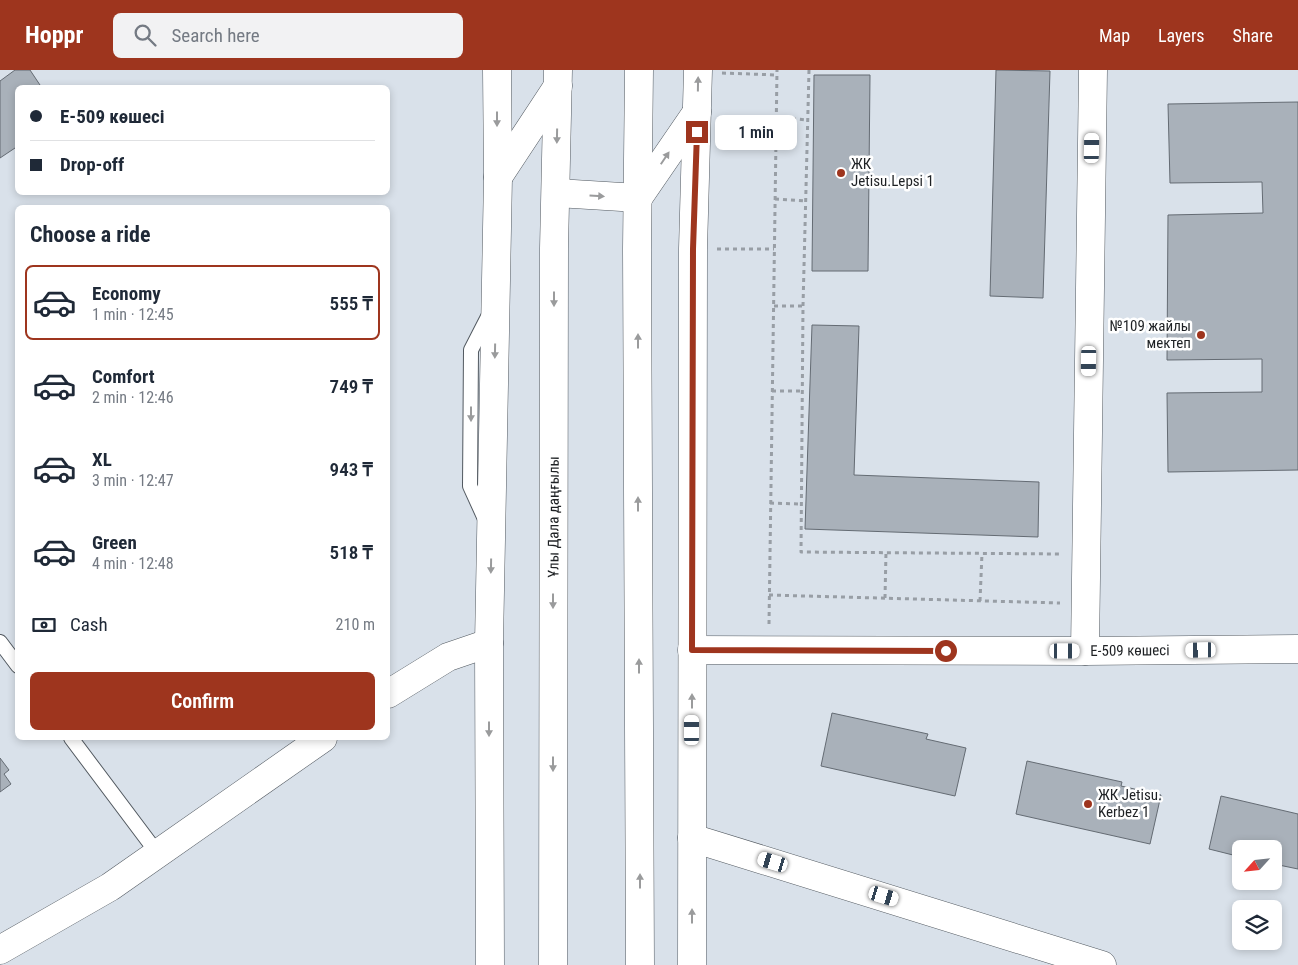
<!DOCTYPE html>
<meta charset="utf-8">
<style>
body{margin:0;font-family:"Roboto Condensed",sans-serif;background:#f2f2f3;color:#1f2937;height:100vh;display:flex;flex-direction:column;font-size:19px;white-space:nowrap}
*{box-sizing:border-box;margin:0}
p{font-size:16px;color:#747a83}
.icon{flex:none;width:28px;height:28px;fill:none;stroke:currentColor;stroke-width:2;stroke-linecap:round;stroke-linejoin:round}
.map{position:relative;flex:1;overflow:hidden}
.panel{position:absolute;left:15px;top:135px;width:375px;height:535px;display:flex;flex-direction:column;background:#fff;border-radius:8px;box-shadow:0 2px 8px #0003}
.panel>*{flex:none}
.hud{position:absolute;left:15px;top:15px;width:375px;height:110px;border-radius:8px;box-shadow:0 2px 8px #0003;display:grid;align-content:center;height:110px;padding:0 15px;background:#fff}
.needle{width:32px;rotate:243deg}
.controls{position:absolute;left:1232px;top:770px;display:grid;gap:10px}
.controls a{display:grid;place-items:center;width:50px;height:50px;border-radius:8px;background:#fff;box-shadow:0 2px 8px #0003;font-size:25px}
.end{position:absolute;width:22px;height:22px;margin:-11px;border:6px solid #9e351e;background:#fff;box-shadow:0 0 0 2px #fff}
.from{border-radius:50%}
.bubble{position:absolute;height:35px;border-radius:8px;background:#fff;box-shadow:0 2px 8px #0003;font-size:16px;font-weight:600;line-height:35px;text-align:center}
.car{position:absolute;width:15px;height:30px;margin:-15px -8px;border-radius:6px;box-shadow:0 0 4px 1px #0007;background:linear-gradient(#fff 24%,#345 0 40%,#fff 0 76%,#345 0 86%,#fff 0)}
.hud b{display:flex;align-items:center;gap:18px;height:48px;font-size:19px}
.hud b+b{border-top:1px solid #e0e1e3}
.hud i{width:12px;height:12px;background:#1f2937}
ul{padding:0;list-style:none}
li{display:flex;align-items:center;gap:15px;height:75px;margin:0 10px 8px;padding:0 5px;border:2px solid transparent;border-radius:8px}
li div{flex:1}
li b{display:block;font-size:19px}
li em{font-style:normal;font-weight:600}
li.selected{border-color:#9e351e}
li>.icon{width:45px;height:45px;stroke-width:1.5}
h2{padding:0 15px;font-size:22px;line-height:60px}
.pay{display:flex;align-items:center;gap:12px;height:55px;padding:0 15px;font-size:19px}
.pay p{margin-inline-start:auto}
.cta{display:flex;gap:10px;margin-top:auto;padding:10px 15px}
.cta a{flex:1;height:58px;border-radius:8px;background:#9e351e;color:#fff;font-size:20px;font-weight:600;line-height:58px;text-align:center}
header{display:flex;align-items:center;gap:30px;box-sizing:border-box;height:70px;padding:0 25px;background:#9e351e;color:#fff}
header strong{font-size:24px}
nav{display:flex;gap:28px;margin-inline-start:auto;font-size:18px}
.search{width:350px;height:45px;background:#f2f2f3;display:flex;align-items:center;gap:12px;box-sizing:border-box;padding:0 18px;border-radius:8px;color:#747a83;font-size:19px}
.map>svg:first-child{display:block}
.building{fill:#a9b1ba;stroke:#646b73}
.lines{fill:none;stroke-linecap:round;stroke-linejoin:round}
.service-casing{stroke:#525960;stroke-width:16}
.minor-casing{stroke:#525960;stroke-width:29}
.secondary-casing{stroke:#525960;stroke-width:29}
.path{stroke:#989ea5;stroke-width:3;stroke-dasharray:4 4;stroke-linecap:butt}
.service{stroke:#fff;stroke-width:14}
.minor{stroke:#fff;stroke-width:28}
.secondary{stroke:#fff;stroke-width:28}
.oneway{fill:#9a9b9c}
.route{stroke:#9e351e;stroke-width:6}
.poi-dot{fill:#9e351e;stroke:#fff;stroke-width:2}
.labels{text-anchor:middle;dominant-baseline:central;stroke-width:5;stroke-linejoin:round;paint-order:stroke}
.poi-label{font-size:15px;fill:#1e2124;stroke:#fff;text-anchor:start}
.street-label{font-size:15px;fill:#1e2124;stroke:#fff}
</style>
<header>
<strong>Hoppr</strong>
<div class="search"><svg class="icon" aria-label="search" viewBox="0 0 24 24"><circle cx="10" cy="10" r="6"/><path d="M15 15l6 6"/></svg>Search here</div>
<nav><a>Map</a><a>Layers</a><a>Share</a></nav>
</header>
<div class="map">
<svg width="1298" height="895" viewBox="0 0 1298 895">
<rect width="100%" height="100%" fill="#d9e1ea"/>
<g class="building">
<polygon points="15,0 30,0 42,18 18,18 18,76 0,88 0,11"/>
<polygon points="996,0 1050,1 1043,228 990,226"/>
<polygon points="814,5 870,5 868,201 812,201"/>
<polygon points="1298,32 1298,400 1168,402 1167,323 1262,322 1262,289 1167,290 1168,145 1263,143 1262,112 1170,113 1168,34"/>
<polygon points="812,255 859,256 854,405 1039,412 1038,467 805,459"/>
<polygon points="832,643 928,664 926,669 966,678 955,726 821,696"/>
<polygon points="0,688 9,700 4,704 11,714 0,722"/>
<polygon points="1027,691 1122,712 1121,716 1161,725 1150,774 1016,744"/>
<polygon points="1221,726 1298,744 1298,799 1274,794 1274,779 1241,779 1241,787 1209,779"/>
</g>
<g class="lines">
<g class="service-casing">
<g id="service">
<polyline points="485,449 470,416 471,280 490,243"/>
<polyline points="0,572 18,596"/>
<polyline points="71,668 158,784"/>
</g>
</g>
<g class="minor-casing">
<g id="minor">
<polyline points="498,107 558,16"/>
<polyline points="638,128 697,42"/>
<path id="s1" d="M692 580 1085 581 1298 579"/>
<polyline points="1085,581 1093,0"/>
<polyline points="388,624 448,587 489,573"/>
<polyline points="692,768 1102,895"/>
<polyline points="0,880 110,817 323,668"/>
<polyline points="490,895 489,573 498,107 497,0"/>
<polyline points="692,895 693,179 698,0"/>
</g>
</g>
<g class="secondary-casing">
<g id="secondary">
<polyline points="639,0 637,179 640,895"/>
<polyline points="557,123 638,128"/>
<path id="s2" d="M553 895 554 178 558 0"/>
</g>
</g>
<g class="path">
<polyline points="809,0 803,236 801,482 1060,484"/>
<polyline points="722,3 777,5"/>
<polyline points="776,47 807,50"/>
<polyline points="775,129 805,131"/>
<polyline points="717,179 774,179"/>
<polyline points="774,236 803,236"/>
<polyline points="772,321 802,321"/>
<polyline points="770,433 801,434"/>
<polyline points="769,525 1060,533"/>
<polyline points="885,528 886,482"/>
<polyline points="980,531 982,483"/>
<polyline points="769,554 777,0"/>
</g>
<use href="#service" class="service"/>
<use href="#minor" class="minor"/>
<use href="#secondary" class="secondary"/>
</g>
<defs><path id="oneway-solid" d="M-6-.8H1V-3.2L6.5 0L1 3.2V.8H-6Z" transform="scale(1.25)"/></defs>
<g class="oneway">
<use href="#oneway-solid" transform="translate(698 14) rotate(-89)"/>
<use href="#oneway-solid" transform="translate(497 49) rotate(90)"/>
<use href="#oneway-solid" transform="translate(557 66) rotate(91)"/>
<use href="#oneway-solid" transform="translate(665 88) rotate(-56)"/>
<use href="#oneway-solid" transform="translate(597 126) rotate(4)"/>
<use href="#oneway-solid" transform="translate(554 229) rotate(90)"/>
<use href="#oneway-solid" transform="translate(638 271) rotate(-90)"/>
<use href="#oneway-solid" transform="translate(495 281) rotate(91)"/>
<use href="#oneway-solid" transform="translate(471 344) rotate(90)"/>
<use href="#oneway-solid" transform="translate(638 434) rotate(-90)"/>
<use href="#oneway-solid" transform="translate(491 496) rotate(91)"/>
<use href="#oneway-solid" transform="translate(553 531) rotate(90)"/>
<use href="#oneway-solid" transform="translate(639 596) rotate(-90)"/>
<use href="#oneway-solid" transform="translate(692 631) rotate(-90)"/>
<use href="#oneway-solid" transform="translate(489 659) rotate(90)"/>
<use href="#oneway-solid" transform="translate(553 694) rotate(90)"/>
<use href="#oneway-solid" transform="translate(640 811) rotate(-90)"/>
<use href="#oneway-solid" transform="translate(692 846) rotate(-90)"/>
</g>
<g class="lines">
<polyline class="route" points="697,62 693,179 692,580 946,581"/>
</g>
<g class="poi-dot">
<circle cx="841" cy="103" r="5"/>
<circle cx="1201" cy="265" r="5"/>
<circle cx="1088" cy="734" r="5"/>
</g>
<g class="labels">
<g class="poi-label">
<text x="851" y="94">ЖК<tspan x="851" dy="17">Jetisu.Lepsi 1</tspan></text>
<text x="1191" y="256" text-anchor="end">№109 жайлы<tspan x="1191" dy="17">мектеп</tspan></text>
<text x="1098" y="725">ЖК Jetisu.<tspan x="1098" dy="17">Kerbez 1</tspan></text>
</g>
<g class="street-label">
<text stroke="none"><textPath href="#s2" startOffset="448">Ұлы Дала даңғылы</textPath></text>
<text stroke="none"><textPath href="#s1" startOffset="438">Е-509 көшесі</textPath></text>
</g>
</g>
</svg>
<div class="controls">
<a><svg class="needle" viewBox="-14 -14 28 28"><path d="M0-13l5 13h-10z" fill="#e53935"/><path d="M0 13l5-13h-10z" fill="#747a83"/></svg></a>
<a><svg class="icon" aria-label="layers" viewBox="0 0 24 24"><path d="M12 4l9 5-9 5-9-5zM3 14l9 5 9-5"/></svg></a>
</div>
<i class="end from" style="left:946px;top:581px"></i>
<i class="end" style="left:697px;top:62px"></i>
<div class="bubble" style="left:715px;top:45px;width:82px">1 min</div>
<i class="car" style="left:1092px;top:78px;rotate:1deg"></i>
<i class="car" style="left:1089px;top:291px;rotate:181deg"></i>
<i class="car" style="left:1201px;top:580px;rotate:269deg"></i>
<i class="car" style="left:1065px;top:581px;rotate:90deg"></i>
<i class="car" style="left:692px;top:660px;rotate:0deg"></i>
<i class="car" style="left:773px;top:792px;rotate:287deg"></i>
<i class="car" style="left:884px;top:826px;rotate:107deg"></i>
<div class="hud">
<b><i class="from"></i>Е-509 көшесі</b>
<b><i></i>Drop-off</b>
</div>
<section class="panel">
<h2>Choose a ride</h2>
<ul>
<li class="selected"><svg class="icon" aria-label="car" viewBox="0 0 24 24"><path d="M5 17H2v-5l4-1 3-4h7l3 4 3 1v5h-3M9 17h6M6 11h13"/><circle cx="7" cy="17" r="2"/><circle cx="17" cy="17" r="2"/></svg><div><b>Economy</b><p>1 min · 12:45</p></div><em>555 ₸</em></li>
<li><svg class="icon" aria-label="car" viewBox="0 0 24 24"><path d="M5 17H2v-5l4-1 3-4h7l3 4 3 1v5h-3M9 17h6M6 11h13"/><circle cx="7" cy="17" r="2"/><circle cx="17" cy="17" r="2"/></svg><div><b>Comfort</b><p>2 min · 12:46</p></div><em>749 ₸</em></li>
<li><svg class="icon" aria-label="car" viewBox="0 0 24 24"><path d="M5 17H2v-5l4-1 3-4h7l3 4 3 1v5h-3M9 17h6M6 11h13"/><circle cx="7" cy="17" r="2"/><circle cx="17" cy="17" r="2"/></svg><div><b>XL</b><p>3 min · 12:47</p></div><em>943 ₸</em></li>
<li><svg class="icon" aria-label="car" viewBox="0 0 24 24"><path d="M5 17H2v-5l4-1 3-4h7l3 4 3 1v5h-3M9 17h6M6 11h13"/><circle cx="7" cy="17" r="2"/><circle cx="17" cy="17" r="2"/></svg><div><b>Green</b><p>4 min · 12:48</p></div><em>518 ₸</em></li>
</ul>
<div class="pay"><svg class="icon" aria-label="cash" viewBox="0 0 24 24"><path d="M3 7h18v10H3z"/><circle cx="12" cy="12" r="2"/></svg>Cash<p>210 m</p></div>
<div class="cta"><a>Confirm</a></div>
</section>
</div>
